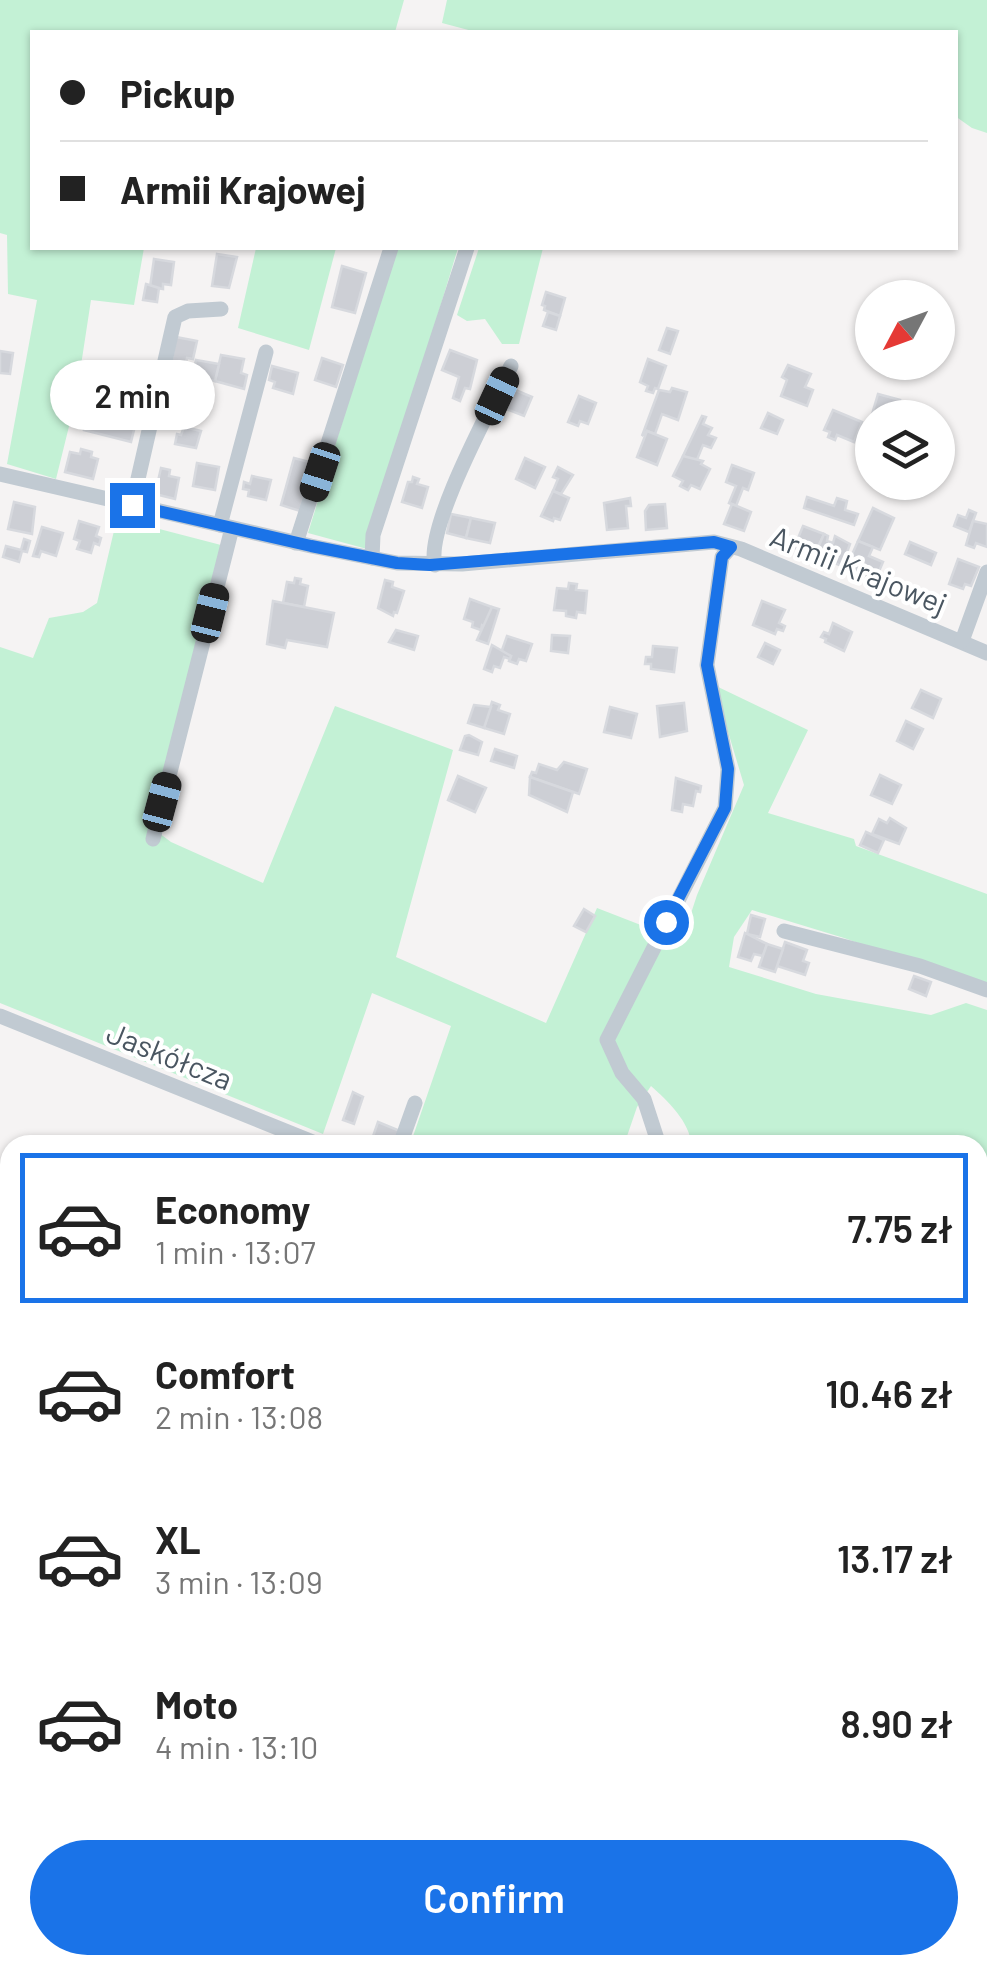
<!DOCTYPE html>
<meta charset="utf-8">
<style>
body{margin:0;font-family:Barlow,sans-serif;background:#f6f6f6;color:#222;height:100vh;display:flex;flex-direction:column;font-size:38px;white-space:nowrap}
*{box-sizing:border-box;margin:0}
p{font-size:32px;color:#767676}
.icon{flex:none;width:55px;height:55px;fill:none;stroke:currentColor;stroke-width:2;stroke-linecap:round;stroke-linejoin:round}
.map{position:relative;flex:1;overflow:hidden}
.drawer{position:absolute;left:0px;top:1135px;width:988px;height:840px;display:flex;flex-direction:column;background:#fff;border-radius:30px 30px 0 0;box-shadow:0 2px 8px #0004}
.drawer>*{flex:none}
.guide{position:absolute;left:30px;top:30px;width:928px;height:220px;border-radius:0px;box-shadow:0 2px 8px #0004;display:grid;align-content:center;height:220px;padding:0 30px;background:#fff}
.needle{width:65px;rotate:229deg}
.fabs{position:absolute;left:855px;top:280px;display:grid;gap:20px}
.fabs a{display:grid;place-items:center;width:100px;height:100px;border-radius:50%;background:#fff;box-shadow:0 2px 8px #0004;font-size:50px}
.end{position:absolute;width:45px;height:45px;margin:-22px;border:12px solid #1a73e8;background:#fff;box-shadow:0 0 0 5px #fff}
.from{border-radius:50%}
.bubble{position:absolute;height:70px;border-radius:35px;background:#fff;box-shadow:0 2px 8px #0004;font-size:32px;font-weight:600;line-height:70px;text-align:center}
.car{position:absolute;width:30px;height:60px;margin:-30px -15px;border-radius:12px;box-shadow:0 0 8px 2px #0007;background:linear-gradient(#222 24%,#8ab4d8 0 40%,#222 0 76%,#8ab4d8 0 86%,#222 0)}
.guide b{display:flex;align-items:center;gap:35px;height:95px;font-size:38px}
.guide b+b{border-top:2px solid #e0e0e0}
.guide i{width:25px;height:25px;background:#222}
ul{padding:18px 0 0;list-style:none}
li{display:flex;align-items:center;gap:30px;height:150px;margin:0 20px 15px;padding:0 10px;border:5px solid transparent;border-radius:0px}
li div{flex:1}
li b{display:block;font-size:38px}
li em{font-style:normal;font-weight:600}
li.selected{border-color:#1a73e8}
li>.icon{width:90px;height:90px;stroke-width:1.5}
.action{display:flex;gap:20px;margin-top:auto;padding:20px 30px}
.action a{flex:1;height:115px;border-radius:60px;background:#1a73e8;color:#fff;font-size:40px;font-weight:600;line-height:115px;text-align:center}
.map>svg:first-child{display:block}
.green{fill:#c3f1d5}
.building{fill:#cdcfd5;stroke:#d7d9de;stroke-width:2.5}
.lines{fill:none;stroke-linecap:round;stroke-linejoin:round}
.minor{stroke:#c1cad2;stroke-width:15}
.route{stroke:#1a73e8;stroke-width:12}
.labels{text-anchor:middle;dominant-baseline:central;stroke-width:8;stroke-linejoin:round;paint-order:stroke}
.street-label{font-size:30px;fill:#4a5661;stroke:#fff}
</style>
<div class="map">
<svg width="987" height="1975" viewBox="0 0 987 1975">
<rect width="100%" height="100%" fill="#f5f3f3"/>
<g class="green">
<polygon points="0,0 404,0 395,32 32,32 32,248 144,248 134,305 91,300 76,398 56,479 7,464 37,300 8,294 7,235 0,233"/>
<polygon points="447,0 987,0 987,133 972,128 955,116 955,32 476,32 442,23"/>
<polygon points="256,248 336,248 309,350 238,328"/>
<polygon points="396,248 458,248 367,549 308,533"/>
<polygon points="479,248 543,248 519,344 502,344 485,319 467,321 457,315"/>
<path d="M117 518 221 545 151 827 171 842 263 883 335 706 453 750 396 957 546 1023 597 908 682 941 697 895 744 785 714 685 808 730 768 813 854 839 856 846 987 894V988L844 938 752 910 734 937 729 967 816 994 931 1015 966 1003 987 1010V1639L978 1636V1145H691C691 1123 667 1100 651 1086L637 1107 624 1145H410L451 1026 372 993 323 1134 0 1003V647L33 658 49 618 83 612 97 603Z"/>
<polygon points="978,1807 987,1810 987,1975 961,1965 978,1965"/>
<polygon points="0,1923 10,1945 10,1965 54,1965 72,1975 0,1975"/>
<polygon points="424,1965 545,1965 536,1975 409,1975"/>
<polygon points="577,1965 882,1965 878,1975 605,1975"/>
</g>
<g class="building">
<polygon points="217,254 237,257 229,288 212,286"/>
<polygon points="154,259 174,262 171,285 163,284 163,289 150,287"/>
<polygon points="342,266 366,273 355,313 332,307"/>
<polygon points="146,284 159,288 157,302 143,300"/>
<polygon points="546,292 565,298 560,316 544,310 545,306 542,305"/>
<polygon points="548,312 560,316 556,330 543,326"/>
<polygon points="667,328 678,331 670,354 659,350"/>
<polygon points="176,337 197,341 193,359 187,358 185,366 171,363"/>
<polygon points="450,350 477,360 470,389 465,388 460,401 453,398 459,377 442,370"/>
<polygon points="0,351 13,353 10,374 0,373"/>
<polygon points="221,355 244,359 241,373 247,375 244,389 215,381"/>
<polygon points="322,358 343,365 336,387 315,380"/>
<polygon points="648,359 666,366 658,389 655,388 653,393 646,391 648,386 640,382"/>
<polygon points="196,360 219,364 215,381 192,377"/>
<polygon points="126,364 144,369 142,374 154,377 149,397 119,390"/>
<polygon points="788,365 811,374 805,387 813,390 807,406 781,396 787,380 782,377"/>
<polygon points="272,366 298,373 293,394 273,388 275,382 269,380"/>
<polygon points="672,388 687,392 678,420 662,414 655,434 647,431 642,436 659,390 670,392"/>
<polygon points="513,389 532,397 524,416 506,409 507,406 502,404 505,398 509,400"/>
<polygon points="878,394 900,400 895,418 872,418 870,421"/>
<polygon points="579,396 596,403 588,424 580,421 578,426 568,422"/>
<polygon points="161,401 186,406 181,426 164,423 165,414 159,413"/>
<polygon points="90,407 137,418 131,442 84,430"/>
<polygon points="833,410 862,422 854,442 837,435 835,440 828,437 830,432 824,430"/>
<polygon points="768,413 783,420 777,434 761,428"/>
<polygon points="702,416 706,417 703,424 712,428 708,435 716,438 711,448 703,445 696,462 683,456"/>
<polygon points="184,427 201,431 196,448 175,444 177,434 181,435"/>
<polygon points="647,431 667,439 657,465 637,457"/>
<polygon points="81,449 92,452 91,457 98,459 93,479 65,472 70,452 80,454"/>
<polygon points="683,456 703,461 701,464 710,469 700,489 691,485 688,490 680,486 683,481 673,476"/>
<polygon points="294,458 313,463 300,511 281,505"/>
<polygon points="525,458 545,467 535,488 516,479"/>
<polygon points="197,463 219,467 215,490 193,486"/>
<polygon points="732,465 754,473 748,490 743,488 736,506 729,503 736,486 726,482"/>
<polygon points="558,467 573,475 561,494 553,491 558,479 553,477"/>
<polygon points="161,468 170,470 169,476 179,478 175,499 155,494"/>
<polygon points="252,476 271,480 266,500 248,496 249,490 243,489 244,482 250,484"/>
<polygon points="413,477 419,479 417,484 428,487 422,508 402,502 408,482 412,482"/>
<polygon points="553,491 569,498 560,520 554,518 553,521 541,516"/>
<polygon points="807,497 834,506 837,498 847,501 845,510 858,514 854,525 804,508"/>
<polygon points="630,498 631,506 626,506 628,528 607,530 604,503"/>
<polygon points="14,502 35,507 32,534 8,529"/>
<polygon points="665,504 667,528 646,530 645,511 649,505"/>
<polygon points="732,504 751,512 744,531 724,524"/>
<polygon points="873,508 894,518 880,550 858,541"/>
<polygon points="969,510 976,513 969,532 954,526 958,515 966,518"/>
<polygon points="451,514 471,518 466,538 447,533"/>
<polygon points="471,518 495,523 490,543 466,538"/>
<polygon points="79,521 99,527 96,536 101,538 99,545 94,543 91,553 77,549 80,541 74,539"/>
<polygon points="973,521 987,524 987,547 976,543 974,548 966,545"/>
<polygon points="803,526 824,534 814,555 794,548"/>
<polygon points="42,527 63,533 56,556 41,551 39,557 33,556"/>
<polygon points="824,534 828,536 827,541 833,543 835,536 850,544 842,566 823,559 820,565 812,562"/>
<polygon points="24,539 30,541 27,552 22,551 19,562 3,557 6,546 21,550"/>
<polygon points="858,541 873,547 869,556 883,562 874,583 845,570"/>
<polygon points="910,542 936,553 931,565 905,554"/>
<polygon points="958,559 979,567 971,586 965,584 963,589 949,584"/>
<polygon points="295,578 301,579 300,584 308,586 304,607 283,603 287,582 294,583"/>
<polygon points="385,580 393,582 392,587 404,591 397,613 394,612 393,616 378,608"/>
<polygon points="569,583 577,584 576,590 587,591 585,613 577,612 576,618 566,616 566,611 554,610 557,588 568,589"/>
<polygon points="470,599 492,607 486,627 482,625 481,630 472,627 473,622 464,619"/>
<polygon points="273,601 334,613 327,647 287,640 285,648 267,644"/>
<polygon points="762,601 785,610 779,623 785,626 783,631 777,629 775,634 753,625"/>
<polygon points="492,607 499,609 488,644 477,640"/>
<polygon points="833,623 852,632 844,651 825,642 826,639 821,637 824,632 829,634"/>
<polygon points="396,630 418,636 414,650 389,642"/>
<polygon points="552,635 570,636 568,653 551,651"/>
<polygon points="507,636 532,644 526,661 519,659 517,664 509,661 511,656 501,653"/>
<polygon points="765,643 780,650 773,664 758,657"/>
<polygon points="492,645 511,656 510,659 504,657 500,668 494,666 492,672 484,669"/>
<polygon points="653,646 677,648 674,672 651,669 651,664 645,664 646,657 652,657"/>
<polygon points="921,690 941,699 933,718 912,708"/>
<polygon points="492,702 500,705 498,710 510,714 504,734 484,728"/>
<polygon points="684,703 687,731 660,737 657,706"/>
<polygon points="474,705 491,707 484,728 468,723"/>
<polygon points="610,707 637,714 631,738 604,732"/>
<polygon points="906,721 923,729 913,749 897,741"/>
<polygon points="469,735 482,742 478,755 460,750 465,736"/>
<polygon points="495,749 517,756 514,768 491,761"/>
<polygon points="564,762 587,769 579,794 530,777 532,772 536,773 539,764 557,770"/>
<polygon points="880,775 901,785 892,804 871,795"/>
<polygon points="458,776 486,788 475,812 448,800"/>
<polygon points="530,777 573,792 567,812 529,795"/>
<polygon points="676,778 701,786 700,792 696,791 693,806 683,804 682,812 672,810"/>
<polygon points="890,818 906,828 899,844 872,834 879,819 887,823"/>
<polygon points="866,832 884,840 878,853 860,845"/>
<polygon points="584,909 595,916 586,932 574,926"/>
<polygon points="751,915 765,919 760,937 747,934"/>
<polygon points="745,933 767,944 763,956 754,954 751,961 738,957"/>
<polygon points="785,942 807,950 803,961 809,963 805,975 777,966"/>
<polygon points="767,944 783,949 775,972 759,967"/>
<polygon points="914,976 931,982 926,996 909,989"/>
<polygon points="353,1092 363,1097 354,1124 343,1120"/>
<polygon points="378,1122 400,1131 395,1145 370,1145"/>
</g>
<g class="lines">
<g class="minor">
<polyline points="0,474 311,546 397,563 462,564 714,542 741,549 987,653"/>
<polyline points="132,505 175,317 188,311 221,309"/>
<polyline points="220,525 266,352"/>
<polyline points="296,543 391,248"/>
<polyline points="372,558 373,535 467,248"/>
<path d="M435 565C425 527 492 406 511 366"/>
<polyline points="962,641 987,572"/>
<polyline points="153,839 232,528"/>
<polyline points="784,931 920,966 987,990"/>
<polyline points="0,1016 320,1145"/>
<polyline points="400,1145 415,1103"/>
<polyline points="659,1145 644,1099 622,1073 607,1040 725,808 728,769 707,665 722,557 731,547"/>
</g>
</g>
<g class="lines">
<polyline class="route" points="132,505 311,546 397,563 430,565 714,542 731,547 722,557 707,665 728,769 725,808 666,922"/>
</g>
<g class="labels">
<g class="street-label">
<text transform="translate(859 569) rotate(22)">Armii Krajowej</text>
<text transform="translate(170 1055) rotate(22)">Jaskółcza</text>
</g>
</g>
</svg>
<div class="fabs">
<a><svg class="needle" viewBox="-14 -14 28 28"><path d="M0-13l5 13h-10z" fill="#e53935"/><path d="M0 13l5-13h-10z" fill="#767676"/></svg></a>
<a><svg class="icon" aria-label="layers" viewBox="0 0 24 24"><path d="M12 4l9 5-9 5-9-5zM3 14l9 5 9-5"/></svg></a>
</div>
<i class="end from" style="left:666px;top:922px"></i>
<i class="end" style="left:132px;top:505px"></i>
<div class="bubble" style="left:50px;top:360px;width:165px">2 min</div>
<i class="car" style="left:497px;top:396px;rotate:25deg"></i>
<i class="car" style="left:320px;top:472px;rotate:198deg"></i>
<i class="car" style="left:210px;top:613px;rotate:14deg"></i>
<i class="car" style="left:162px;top:802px;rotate:15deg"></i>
<div class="guide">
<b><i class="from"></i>Pickup</b>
<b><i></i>Armii Krajowej</b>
</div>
<section class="drawer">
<ul>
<li class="selected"><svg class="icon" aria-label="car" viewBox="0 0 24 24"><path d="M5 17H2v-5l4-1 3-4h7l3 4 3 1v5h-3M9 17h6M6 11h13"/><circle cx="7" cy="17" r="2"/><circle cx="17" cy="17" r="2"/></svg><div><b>Economy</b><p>1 min · 13:07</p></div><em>7.75 zł</em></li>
<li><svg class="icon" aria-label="car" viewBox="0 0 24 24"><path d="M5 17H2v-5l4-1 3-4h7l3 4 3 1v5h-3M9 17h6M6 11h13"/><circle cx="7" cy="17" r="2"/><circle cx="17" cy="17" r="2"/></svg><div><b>Comfort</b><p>2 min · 13:08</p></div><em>10.46 zł</em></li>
<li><svg class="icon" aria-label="car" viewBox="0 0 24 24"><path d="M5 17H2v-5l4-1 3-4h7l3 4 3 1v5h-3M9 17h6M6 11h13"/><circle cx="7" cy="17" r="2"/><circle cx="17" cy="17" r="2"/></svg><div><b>XL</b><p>3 min · 13:09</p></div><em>13.17 zł</em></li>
<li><svg class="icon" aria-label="car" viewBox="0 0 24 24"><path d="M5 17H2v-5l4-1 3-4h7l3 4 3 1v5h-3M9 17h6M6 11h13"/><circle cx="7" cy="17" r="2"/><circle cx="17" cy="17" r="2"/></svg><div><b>Moto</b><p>4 min · 13:10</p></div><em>8.90 zł</em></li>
</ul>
<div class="action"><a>Confirm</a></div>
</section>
</div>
